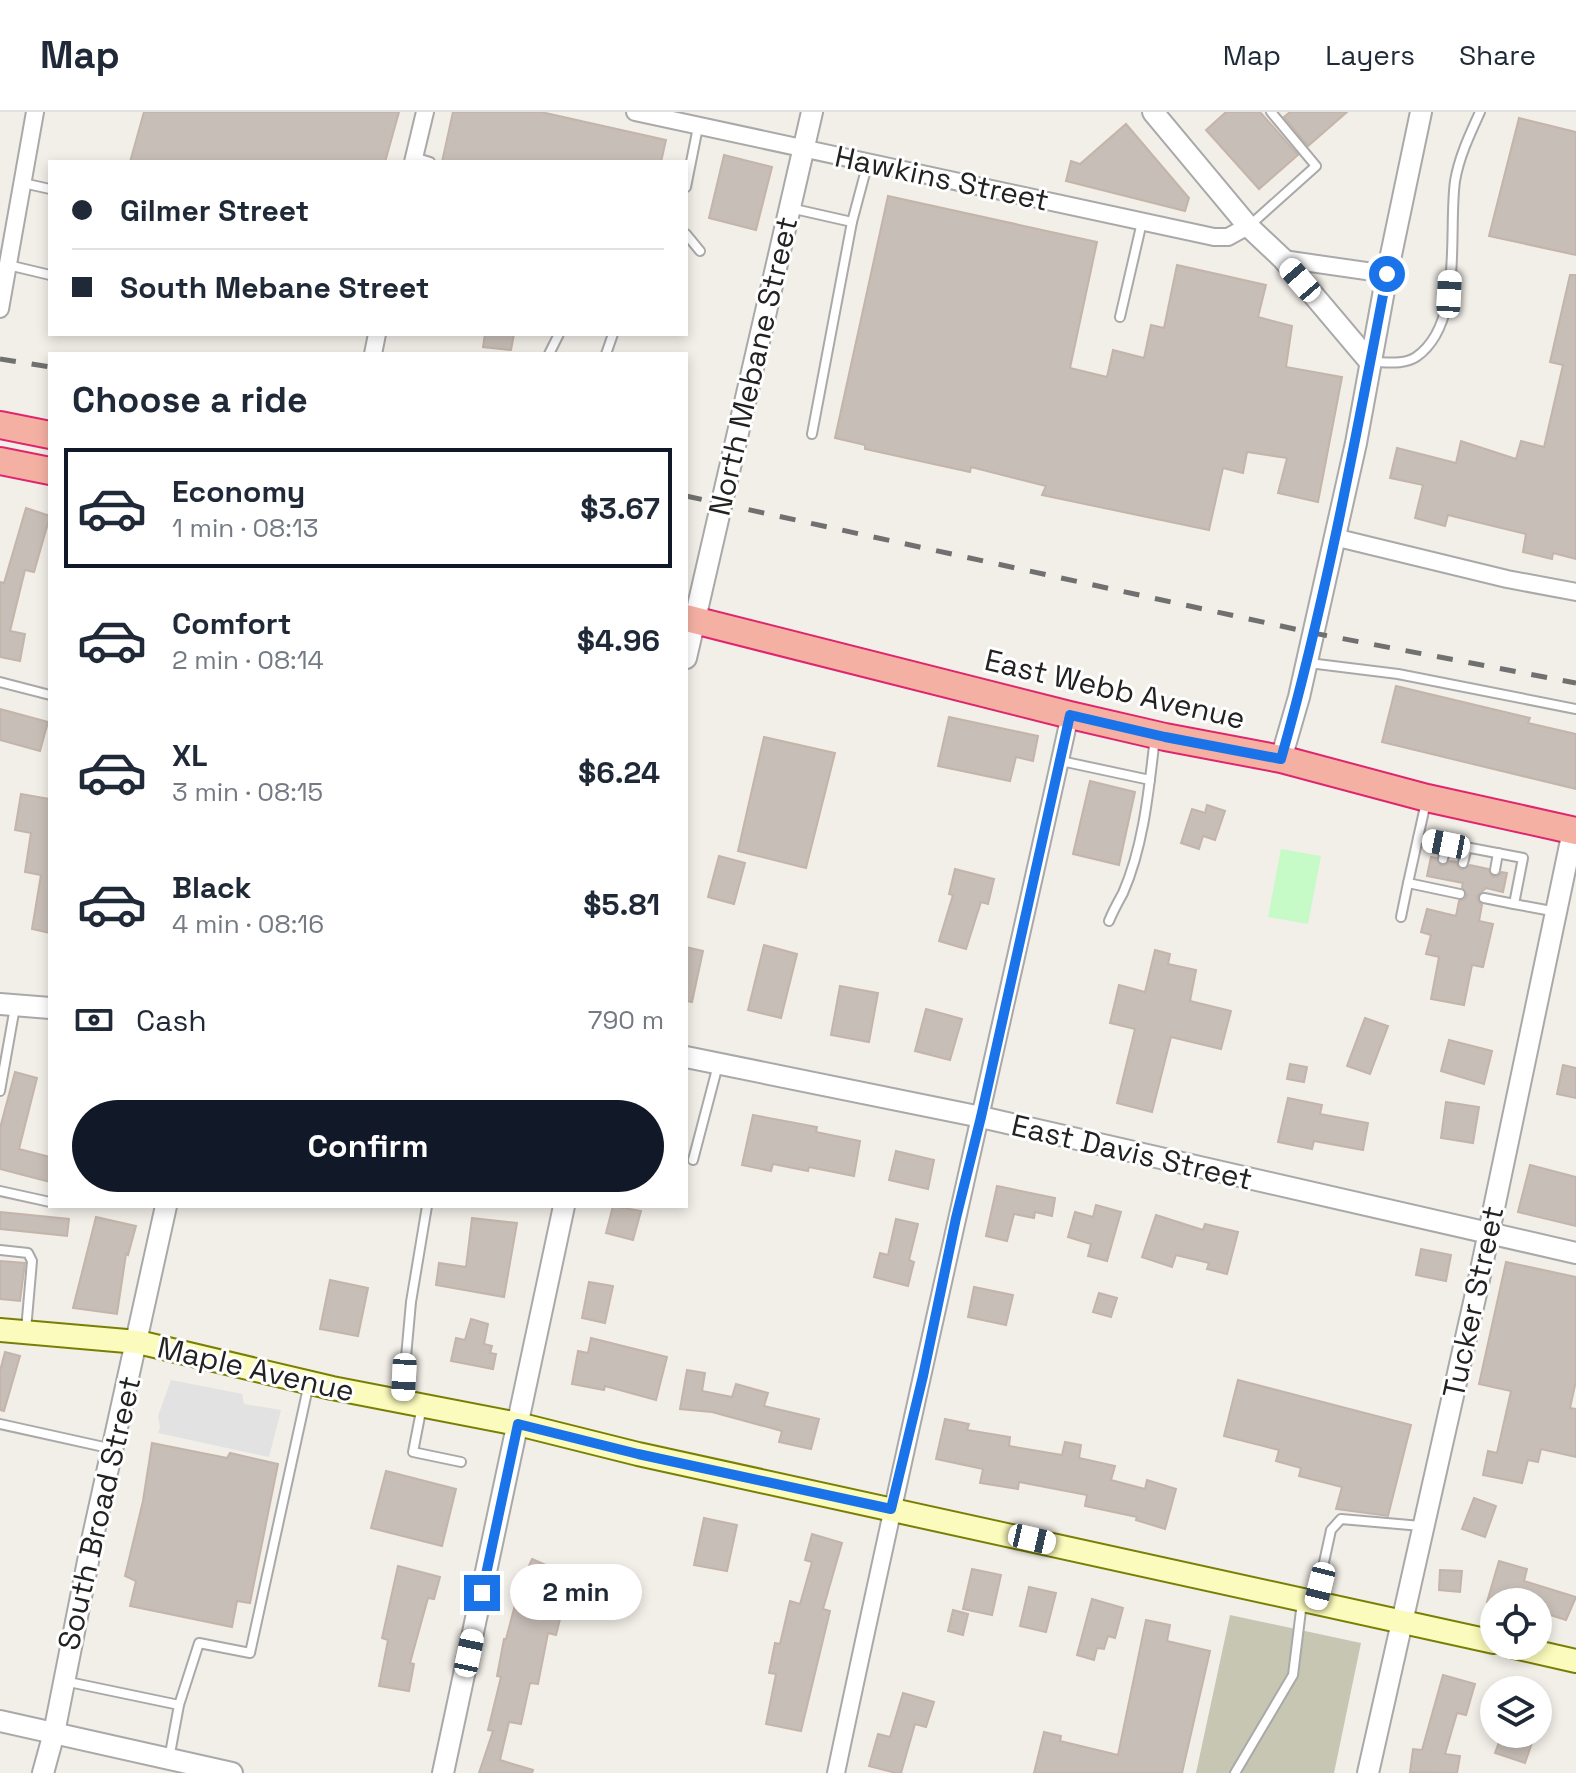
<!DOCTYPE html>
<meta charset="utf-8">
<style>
body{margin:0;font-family:"Space Grotesk",sans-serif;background:#f6f6f7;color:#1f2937;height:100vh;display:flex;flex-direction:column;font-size:30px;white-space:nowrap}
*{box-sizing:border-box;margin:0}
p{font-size:26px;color:#747a83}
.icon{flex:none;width:44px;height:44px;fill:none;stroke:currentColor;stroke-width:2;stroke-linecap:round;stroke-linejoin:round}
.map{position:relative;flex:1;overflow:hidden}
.details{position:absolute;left:48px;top:240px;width:640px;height:856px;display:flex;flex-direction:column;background:#fff;border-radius:0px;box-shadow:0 4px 12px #0003}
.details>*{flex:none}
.banner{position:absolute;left:48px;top:48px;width:640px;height:176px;border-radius:0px;box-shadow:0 4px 12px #0003;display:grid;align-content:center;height:176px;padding:0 24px;background:#fff}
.controls{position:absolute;left:1480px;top:1476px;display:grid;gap:16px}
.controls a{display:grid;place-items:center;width:72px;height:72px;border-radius:50%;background:#fff;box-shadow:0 4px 12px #0003;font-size:40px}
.end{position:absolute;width:36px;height:36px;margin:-18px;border:10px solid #1a73e8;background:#fff;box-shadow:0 0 0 4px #fff}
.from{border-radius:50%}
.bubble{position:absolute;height:56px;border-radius:28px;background:#fff;box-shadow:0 4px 12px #0003;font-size:26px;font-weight:700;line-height:56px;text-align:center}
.car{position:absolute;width:24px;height:48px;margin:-24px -12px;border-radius:10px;box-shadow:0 0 6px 2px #0007;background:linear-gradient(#fff 24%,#345 0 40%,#fff 0 76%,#345 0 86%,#fff 0)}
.banner b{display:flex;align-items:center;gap:28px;height:76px;font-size:30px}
.banner b+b{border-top:2px solid #e0e1e3}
.banner i{width:20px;height:20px;background:#1f2937}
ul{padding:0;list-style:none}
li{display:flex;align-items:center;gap:24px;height:120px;margin:0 16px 12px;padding:0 8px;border:4px solid transparent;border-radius:0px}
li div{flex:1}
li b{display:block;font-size:30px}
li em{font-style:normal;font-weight:700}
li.on{border-color:#111827}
li>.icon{width:72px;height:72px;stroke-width:1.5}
h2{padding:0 24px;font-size:36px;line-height:96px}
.pay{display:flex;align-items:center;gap:20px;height:88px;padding:0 24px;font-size:30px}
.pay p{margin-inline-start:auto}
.primary-button{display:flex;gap:16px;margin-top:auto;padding:16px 24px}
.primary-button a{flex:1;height:92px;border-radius:48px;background:#111827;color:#fff;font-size:32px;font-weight:700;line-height:92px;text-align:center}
header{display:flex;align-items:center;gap:48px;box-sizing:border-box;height:112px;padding:0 40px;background:#fff;border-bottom:2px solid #e0e1e3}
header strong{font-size:38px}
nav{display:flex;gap:44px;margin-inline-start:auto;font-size:28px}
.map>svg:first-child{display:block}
.construction{fill:#c7c6b3}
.park{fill:#c6fbc8}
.parking{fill:#e2e2e2}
.building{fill:#c7beb7;stroke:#c4b4aa;stroke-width:2}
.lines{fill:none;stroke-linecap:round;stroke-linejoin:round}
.service-casing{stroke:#a9a9a9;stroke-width:12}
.minor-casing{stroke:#a9a9a9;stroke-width:20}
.tertiary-casing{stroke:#a9a9a9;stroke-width:24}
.secondary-casing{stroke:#787f02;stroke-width:26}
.trunk-casing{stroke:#e0256f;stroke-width:30}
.service{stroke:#fff;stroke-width:8}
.minor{stroke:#fff;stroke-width:16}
.tertiary{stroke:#fff;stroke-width:20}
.secondary{stroke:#fbfbbd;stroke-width:22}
.trunk{stroke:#f4b1a3;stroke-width:26}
.rail{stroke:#707070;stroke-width:5;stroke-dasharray:16 16;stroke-linecap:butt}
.route{stroke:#1a73e8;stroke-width:10}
.labels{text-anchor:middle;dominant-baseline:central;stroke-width:6;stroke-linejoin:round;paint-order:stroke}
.street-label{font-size:30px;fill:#222;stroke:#fff}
</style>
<header>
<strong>Map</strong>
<nav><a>Map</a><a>Layers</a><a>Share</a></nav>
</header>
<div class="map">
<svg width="1576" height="1661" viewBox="0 0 1576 1661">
<rect width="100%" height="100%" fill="#f2eee8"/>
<polygon class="construction" points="1230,1503 1361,1531 1334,1661 1196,1661"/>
<polygon class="park" points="1281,737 1321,744 1308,812 1268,805"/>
<polygon class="parking" points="171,1268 242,1282 244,1292 281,1298 269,1345 158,1321 160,1315 158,1304"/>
<g class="building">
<polygon points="144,0 399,0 385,50 130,50"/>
<polygon points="453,0 541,0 666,28 661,50 442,50"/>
<polygon points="1226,0 1260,0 1298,43 1259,77 1206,18"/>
<polygon points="1290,0 1347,0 1308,34 1284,5"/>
<polygon points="1519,6 1576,20 1576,143 1489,124"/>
<polygon points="1126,12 1189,86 1185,99 1066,69 1071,49 1080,52"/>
<polygon points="724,43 772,55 756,118 709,106"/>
<polygon points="888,84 1097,130 1070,256 1107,265 1113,238 1144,246 1151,213 1164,216 1177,153 1266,173 1258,205 1292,214 1286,255 1342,265 1318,390 1278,381 1287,346 1247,340 1243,361 1223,356 1209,418 1042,383 1046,374 971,355 970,360 865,337 865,333 835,326"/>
<polygon points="1570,163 1576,163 1576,447 1553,441 1552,447 1523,440 1526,422 1448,403 1445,414 1415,406 1423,373 1390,366 1397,336 1456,351 1461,329 1516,347 1521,329 1544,335 1563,253 1550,250"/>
<polygon points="485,222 514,222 511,238 483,235"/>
<polygon points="26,396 50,404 34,460 25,458 10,519 25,522 20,549 0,545 0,470 4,471"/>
<polygon points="1396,574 1530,606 1528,611 1576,622 1576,677 1382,630"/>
<polygon points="0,597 48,610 40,639 0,628"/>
<polygon points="949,605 1038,624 1033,649 1016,645 1010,669 938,654"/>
<polygon points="764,625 835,641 806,756 738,739"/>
<polygon points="1090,669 1135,680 1119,753 1073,742"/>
<polygon points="21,682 50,687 50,821 32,817 41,763 25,760 31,721 15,718"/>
<polygon points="1207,693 1225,699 1215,728 1203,724 1199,737 1181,731 1192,697 1205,701"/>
<polygon points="719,744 745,751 734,792 708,785"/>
<polygon points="1431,745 1436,746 1441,754 1446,753 1450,749 1456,750 1458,755 1462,758 1470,753 1488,757 1493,765 1498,764 1502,760 1507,761 1503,780 1486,776 1477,784 1478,789 1482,793 1479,809 1493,812 1483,855 1472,853 1464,893 1431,887 1439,845 1426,842 1431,823 1421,820 1427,797 1456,804 1459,789 1465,787 1467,783 1462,775 1463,771 1427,764"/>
<polygon points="955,757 994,767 988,792 981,790 966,837 939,829 953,783 949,782"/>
<polygon points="764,833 797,842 781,906 748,898"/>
<polygon points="686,835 703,839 692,890 686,889"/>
<polygon points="1155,838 1170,842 1168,852 1196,858 1190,889 1231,899 1221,937 1171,925 1152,1000 1117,991 1135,917 1110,911 1119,873 1145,880"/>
<polygon points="840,874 878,881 869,930 831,923"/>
<polygon points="926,897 962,907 950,948 915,939"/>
<polygon points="1365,906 1388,914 1370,962 1347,954"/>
<polygon points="1449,928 1492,939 1484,972 1441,959"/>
<polygon points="1290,952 1307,955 1304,970 1287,967"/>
<polygon points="1563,953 1576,956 1576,986 1557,982"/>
<polygon points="15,960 37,966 19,1037 50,1045 50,1070 0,1057 0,1016"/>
<polygon points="1288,986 1322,993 1320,1002 1368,1011 1363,1038 1314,1029 1312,1037 1278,1030"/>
<polygon points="1446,990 1479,995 1473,1031 1441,1026"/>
<polygon points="753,1003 817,1015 816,1020 860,1029 854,1064 809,1055 808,1059 773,1052 771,1059 742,1053"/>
<polygon points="896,1039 934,1048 928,1077 889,1068"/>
<polygon points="1530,1053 1576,1065 1576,1114 1518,1100"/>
<polygon points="997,1074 1055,1086 1052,1104 1035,1100 1034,1106 1014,1102 1007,1129 986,1124"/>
<polygon points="1096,1093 1121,1100 1107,1149 1088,1144 1091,1132 1068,1125 1075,1100 1093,1105"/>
<polygon points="613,1094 641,1099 633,1128 606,1121"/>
<polygon points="0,1100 69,1107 67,1124 0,1117"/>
<polygon points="1156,1103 1203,1118 1205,1112 1238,1120 1227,1162 1207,1157 1209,1151 1176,1143 1172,1155 1142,1145"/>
<polygon points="96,1105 136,1114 128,1143 126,1142 117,1202 73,1196"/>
<polygon points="472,1106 517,1111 504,1185 436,1173 439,1151 466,1155"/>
<polygon points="896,1107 918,1112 909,1148 914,1150 908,1174 874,1165 880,1141 888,1143"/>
<polygon points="1421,1137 1451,1143 1446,1169 1416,1163"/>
<polygon points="0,1149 25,1151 20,1189 0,1187"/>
<polygon points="1506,1150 1576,1165 1576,1269 1570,1296 1576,1297 1576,1345 1541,1337 1538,1350 1528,1348 1522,1371 1483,1363 1488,1339 1497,1341 1511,1279 1479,1272"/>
<polygon points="330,1168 368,1176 358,1224 320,1217"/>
<polygon points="589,1170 613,1174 605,1211 582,1206"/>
<polygon points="974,1175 1013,1183 1006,1213 968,1205"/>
<polygon points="1099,1181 1117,1186 1111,1205 1093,1200"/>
<polygon points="471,1207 488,1212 484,1232 492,1234 490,1241 496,1242 493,1257 451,1249 456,1226 465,1228"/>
<polygon points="591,1226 667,1245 656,1288 605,1274 604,1278 572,1272 578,1239 588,1241"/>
<polygon points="5,1240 20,1244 4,1299 0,1298 0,1259"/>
<polygon points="687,1258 705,1261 702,1279 732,1285 736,1272 768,1281 764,1294 819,1307 811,1337 779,1330 782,1319 712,1300 680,1297"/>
<polygon points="1238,1268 1411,1313 1388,1404 1336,1397 1342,1375 1299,1364 1301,1356 1276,1349 1279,1338 1224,1324"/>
<polygon points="945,1307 969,1312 967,1318 1010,1325 1009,1334 1062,1343 1065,1330 1081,1333 1079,1346 1115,1354 1111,1368 1145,1377 1147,1368 1176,1377 1165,1417 1136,1408 1137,1405 1085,1394 1087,1383 1019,1370 1018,1377 980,1371 983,1357 936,1347"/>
<polygon points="152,1331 227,1346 230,1341 278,1352 250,1491 237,1489 232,1515 130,1494 136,1469 125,1464 143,1389"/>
<polygon points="386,1359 456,1377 442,1434 371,1416"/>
<polygon points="1474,1386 1496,1394 1485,1425 1462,1417"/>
<polygon points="704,1406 737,1413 727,1459 694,1453"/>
<polygon points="812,1422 842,1431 823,1497 830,1499 801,1619 766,1612 776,1562 769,1561 775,1531 780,1532 790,1489 800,1492 812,1450 805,1448"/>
<polygon points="532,1447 576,1466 563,1495 556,1523 548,1521 538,1572 530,1571 521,1612 509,1610 500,1648 533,1658 532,1661 479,1661 493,1619 488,1618 501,1565 497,1564 504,1527 506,1527 520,1474"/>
<polygon points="1499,1449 1527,1457 1524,1469 1576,1485 1566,1508 1541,1500 1544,1490 1487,1490"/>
<polygon points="398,1454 440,1465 434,1487 428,1486 410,1551 414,1552 409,1579 379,1574 388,1528 382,1526"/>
<polygon points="972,1457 1001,1463 992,1503 963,1497"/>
<polygon points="1440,1458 1462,1459 1460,1480 1439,1478"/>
<polygon points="1029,1475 1056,1481 1046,1520 1020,1514"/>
<polygon points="1092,1487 1123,1496 1115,1526 1108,1524 1104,1537 1097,1536 1094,1548 1077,1543"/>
<polygon points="953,1498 968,1502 963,1523 948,1519"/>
<polygon points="1146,1508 1170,1513 1167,1529 1210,1539 1182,1661 1034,1661 1044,1620 1061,1624 1060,1629 1118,1643"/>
<polygon points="1443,1563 1475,1572 1466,1603 1457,1601 1445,1642 1460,1644 1457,1661 1410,1660 1413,1637 1422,1638"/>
<polygon points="903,1581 934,1590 926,1615 915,1612 901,1661 896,1661 869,1654 878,1622 890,1625"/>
<polygon points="1502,1622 1535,1622 1525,1651 1495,1641"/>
</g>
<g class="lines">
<g class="service-casing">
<g id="service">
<polyline points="414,45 430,50"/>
<polyline points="23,71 50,77"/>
<polyline points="686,75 698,15"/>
<polyline points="790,96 852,110 812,322"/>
<polyline points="852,110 868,50"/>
<polyline points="1249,114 1316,54 1271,0"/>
<polyline points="686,122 700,139"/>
<polyline points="8,153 50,163"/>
<polyline points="1120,205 1142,110"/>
<polyline points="549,242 559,222"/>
<polyline points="606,242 613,222"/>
<path d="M1373 250C1386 250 1404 253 1416 245 1464 212 1448 120 1455 69 1459 45 1470 22 1480 0"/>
<polyline points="1309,551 1398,562 1576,597"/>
<polyline points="0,570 50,583"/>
<polyline points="1061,649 1150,668"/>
<polyline points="1426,690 1418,726 1523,746 1514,792 1557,800"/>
<polyline points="1418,726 1408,771 1460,782"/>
<polyline points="1443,747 1446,732"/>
<polyline points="1463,751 1467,735"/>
<polyline points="1495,758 1498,741"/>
<polyline points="1484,786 1514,792"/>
<polyline points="1401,805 1408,771"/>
<path d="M1109 809C1113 799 1118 790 1123 781 1144 733 1149 676 1155 625"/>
<polyline points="0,979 15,895"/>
<polyline points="693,1048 718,953"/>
<polyline points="0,1079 50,1090"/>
<polyline points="0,1138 28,1141 32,1149 26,1218"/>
<polyline points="402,1289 411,1190 427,1094"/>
<polyline points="422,1294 413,1340 461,1350"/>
<polyline points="0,1312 113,1337"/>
<polyline points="1316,1487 1331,1418 1341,1407 1421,1414"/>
<polyline points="64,1569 179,1593 199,1531 250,1541 309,1271"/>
<polyline points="169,1647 179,1593"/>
<polyline points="1235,1661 1293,1563 1302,1490"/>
</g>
</g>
<g class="minor-casing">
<g id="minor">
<polyline points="635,0 1214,125 1228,125 1248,114"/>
<polyline points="413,50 425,0"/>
<polyline points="1283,147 1387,162"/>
<polyline points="0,197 35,0"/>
<polyline points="373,242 377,222"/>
<polyline points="1334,425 1507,467 1576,480"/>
<path d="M836 1661C910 1307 992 956 1070 603"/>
</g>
</g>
<g class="tertiary-casing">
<g id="tertiary">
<polyline points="1153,0 1248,114 1283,147 1370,250"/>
<polyline points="686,546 812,0"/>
<polyline points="1281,647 1299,585 1356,331 1387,162 1421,0"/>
<polyline points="0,892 50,896"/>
<polyline points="686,945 981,1005 1576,1141"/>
<polyline points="0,1609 232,1661"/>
<polyline points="43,1661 54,1621 93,1424 166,1094"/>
<polyline points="443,1661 564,1094"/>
<polyline points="1368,1661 1477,1177 1573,719"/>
</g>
</g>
<g class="secondary-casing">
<g id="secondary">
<polyline points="0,1218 138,1230 332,1276 518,1312 638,1342 1494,1530"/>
<polyline points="1510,1534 1576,1549"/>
</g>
</g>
<g class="trunk-casing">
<g id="trunk">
<polyline points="0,313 50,323"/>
<polyline points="0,349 50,359"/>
<polyline points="686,506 1070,603 1165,625 1281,647 1427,686 1576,719"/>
</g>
</g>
<use href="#service" class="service"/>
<use href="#minor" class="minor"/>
<use href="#tertiary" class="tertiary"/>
<use href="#secondary" class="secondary"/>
<use href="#trunk" class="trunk"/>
<g class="rail">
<polyline points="0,247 50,255"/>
<polyline points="686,384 1313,521 1576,571"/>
</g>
</g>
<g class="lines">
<path class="route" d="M482 1481 518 1312 638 1342 891 1397 923 1264 956 1106 981 1005 1070 603 1165 625 1281 647C1326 488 1356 325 1387 162"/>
</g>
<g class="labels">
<g class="street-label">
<text transform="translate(942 66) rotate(12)">Hawkins Street</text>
<text transform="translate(753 254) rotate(-77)">North Mebane Street</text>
<text transform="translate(1115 577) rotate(13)">East Webb Avenue</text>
<text transform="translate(1132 1040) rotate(13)">East Davis Street</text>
<text transform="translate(1473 1190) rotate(-78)">Tucker Street</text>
<text transform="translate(256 1257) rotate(13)">Maple Avenue</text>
<text transform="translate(99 1401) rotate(-77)">South Broad Street</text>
</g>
</g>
</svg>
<div class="controls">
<a><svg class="icon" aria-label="locate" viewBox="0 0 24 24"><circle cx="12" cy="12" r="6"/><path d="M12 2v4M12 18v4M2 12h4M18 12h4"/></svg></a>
<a><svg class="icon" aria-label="layers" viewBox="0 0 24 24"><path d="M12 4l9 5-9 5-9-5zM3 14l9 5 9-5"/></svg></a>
</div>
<i class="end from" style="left:1387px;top:162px"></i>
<i class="end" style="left:482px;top:1481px"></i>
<div class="bubble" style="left:510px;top:1452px;width:132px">2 min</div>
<i class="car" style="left:1300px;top:168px;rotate:319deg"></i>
<i class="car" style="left:1449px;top:182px;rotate:3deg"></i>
<i class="car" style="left:1446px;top:732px;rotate:281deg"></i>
<i class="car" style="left:404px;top:1265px;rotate:183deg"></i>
<i class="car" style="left:1032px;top:1427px;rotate:103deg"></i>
<i class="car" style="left:1320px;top:1474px;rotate:194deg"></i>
<i class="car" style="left:469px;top:1541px;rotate:12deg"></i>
<div class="banner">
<b><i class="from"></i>Gilmer Street</b>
<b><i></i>South Mebane Street</b>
</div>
<section class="details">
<h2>Choose a ride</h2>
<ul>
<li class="on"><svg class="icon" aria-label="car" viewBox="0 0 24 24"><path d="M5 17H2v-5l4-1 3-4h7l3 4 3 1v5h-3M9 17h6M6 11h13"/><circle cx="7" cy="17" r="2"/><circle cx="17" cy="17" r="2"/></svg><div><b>Economy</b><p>1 min · 08:13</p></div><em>$3.67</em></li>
<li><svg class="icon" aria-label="car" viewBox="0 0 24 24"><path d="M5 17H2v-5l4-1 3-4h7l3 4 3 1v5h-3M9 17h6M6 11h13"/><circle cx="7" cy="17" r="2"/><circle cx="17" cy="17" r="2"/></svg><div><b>Comfort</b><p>2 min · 08:14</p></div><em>$4.96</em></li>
<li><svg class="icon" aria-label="car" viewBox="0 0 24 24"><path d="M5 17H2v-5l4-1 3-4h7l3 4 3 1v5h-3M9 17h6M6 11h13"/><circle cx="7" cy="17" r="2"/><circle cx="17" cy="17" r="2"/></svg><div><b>XL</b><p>3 min · 08:15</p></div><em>$6.24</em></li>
<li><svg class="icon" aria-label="car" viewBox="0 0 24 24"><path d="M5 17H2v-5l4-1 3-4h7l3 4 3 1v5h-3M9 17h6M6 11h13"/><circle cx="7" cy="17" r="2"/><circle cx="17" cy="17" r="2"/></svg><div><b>Black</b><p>4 min · 08:16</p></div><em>$5.81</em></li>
</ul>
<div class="pay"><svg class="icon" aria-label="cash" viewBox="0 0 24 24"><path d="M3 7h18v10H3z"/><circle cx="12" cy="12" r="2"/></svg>Cash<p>790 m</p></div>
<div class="primary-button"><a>Confirm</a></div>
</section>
</div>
